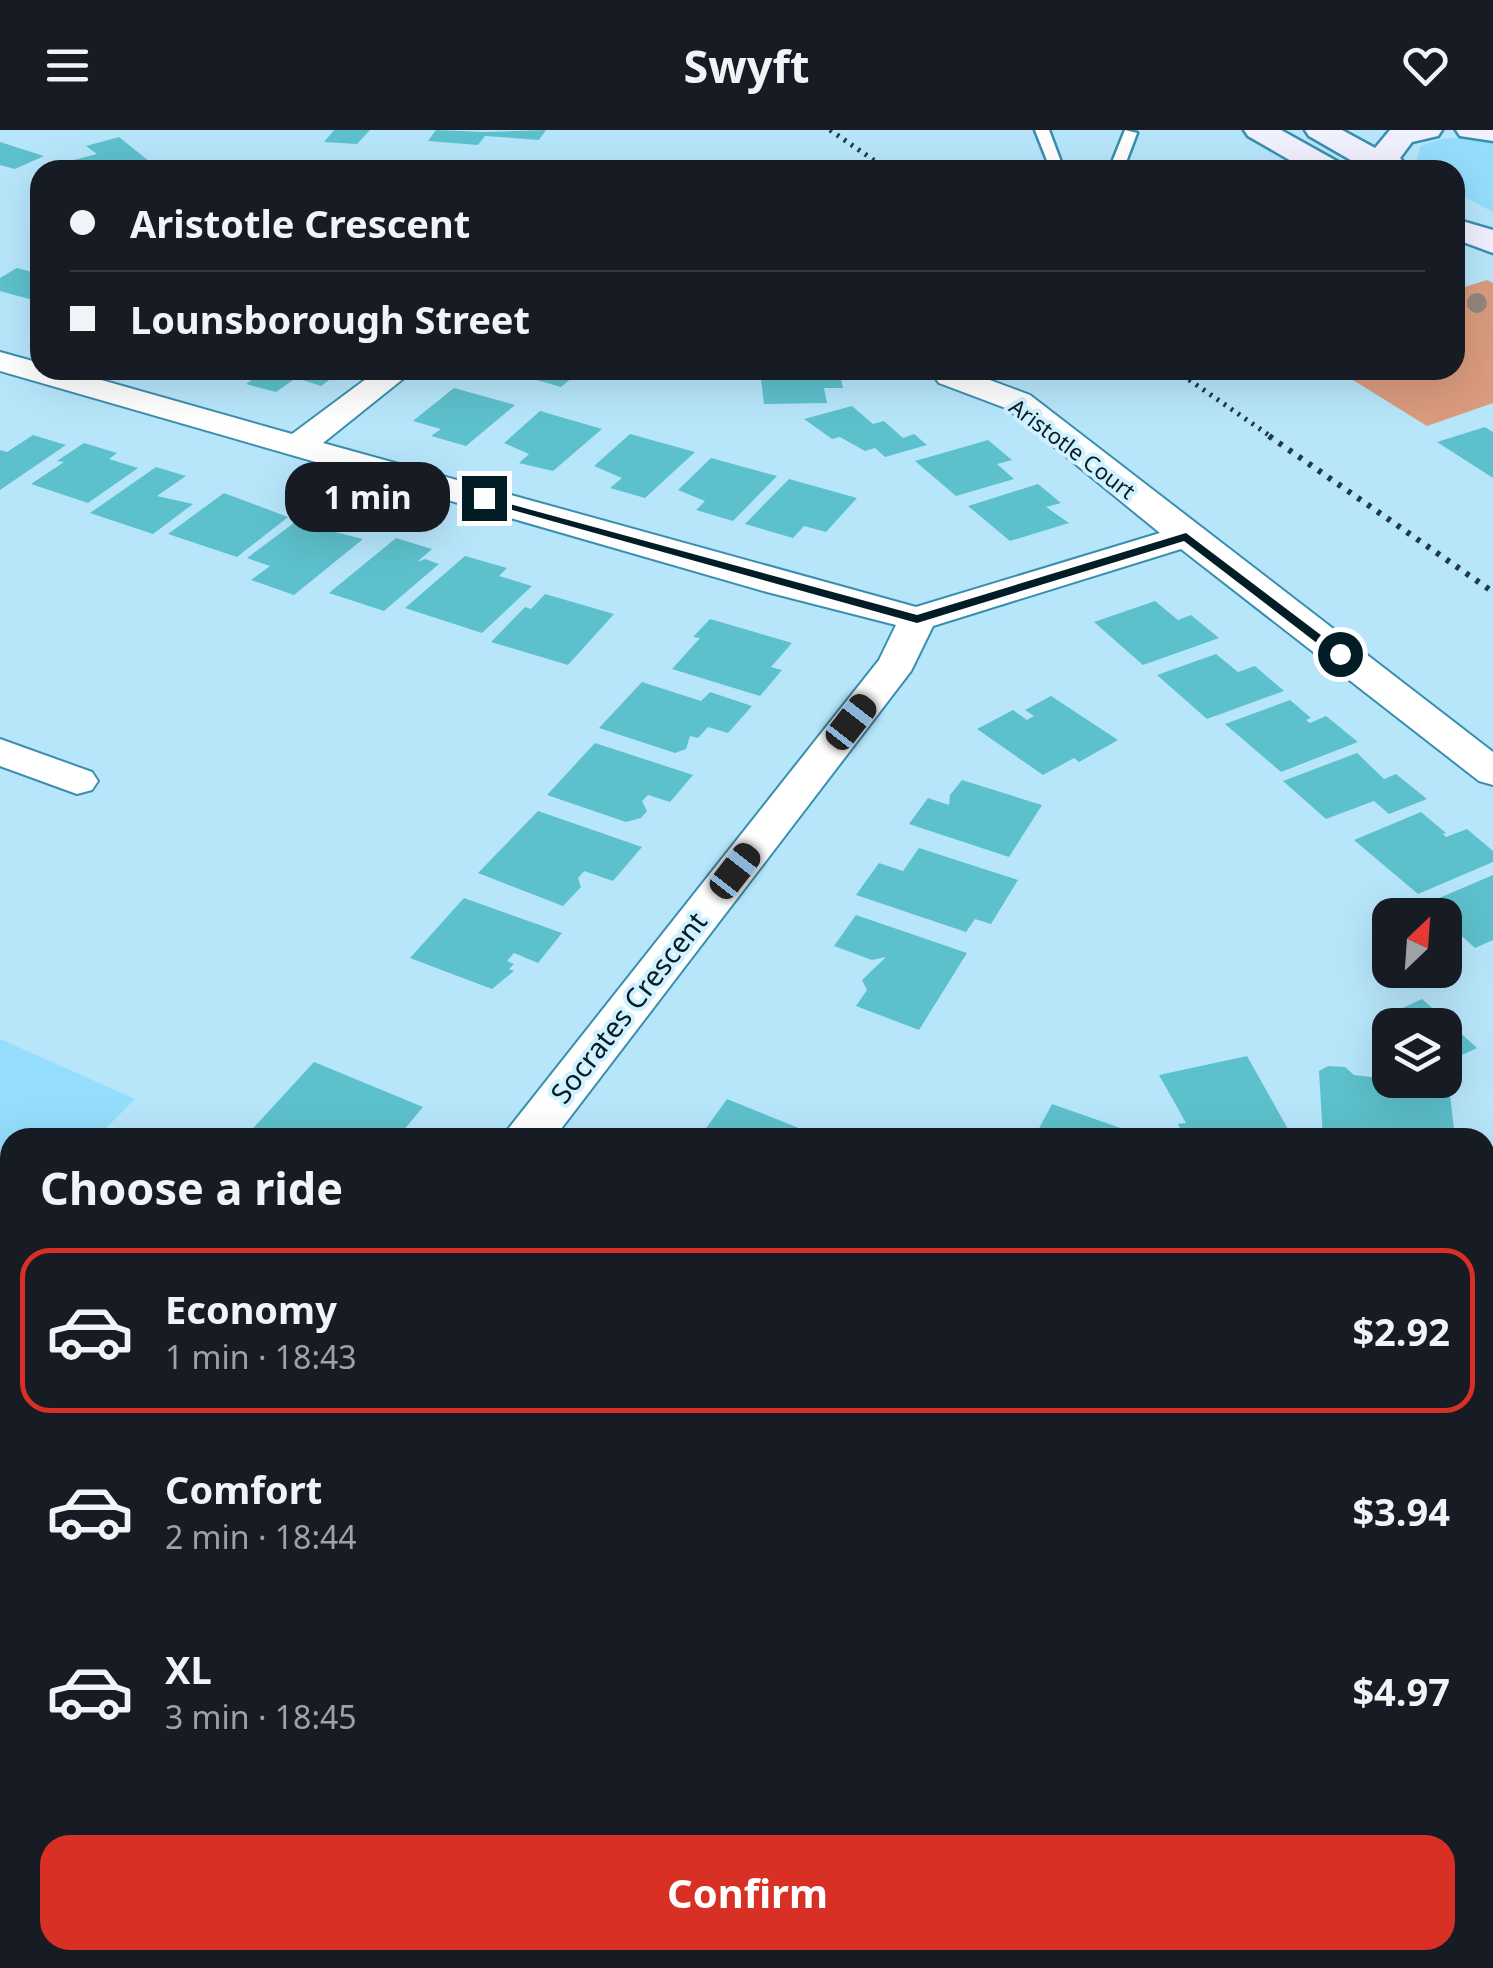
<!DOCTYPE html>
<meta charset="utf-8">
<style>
body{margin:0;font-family:"Noto Sans",sans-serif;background:#242831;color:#f1f3f6;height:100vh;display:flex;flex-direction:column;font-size:38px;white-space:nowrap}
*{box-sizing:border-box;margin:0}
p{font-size:32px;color:#9ea1a6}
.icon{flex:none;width:55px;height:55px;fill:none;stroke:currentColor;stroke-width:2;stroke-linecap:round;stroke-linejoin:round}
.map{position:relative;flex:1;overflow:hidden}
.side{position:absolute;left:0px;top:998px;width:1495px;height:842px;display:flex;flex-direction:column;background:#171b24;border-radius:30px 30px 0 0;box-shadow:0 10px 40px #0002}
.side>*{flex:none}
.guide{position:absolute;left:30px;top:30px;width:1435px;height:220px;border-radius:30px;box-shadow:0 10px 40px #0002;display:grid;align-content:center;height:220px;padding:0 40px;background:#171b24}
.needle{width:65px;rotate:25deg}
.fabs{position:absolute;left:1372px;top:768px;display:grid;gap:20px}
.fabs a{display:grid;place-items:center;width:90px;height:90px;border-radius:20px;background:#171b24;box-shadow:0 10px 40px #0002;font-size:50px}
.end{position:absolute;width:45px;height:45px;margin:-22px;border:12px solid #031d27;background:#fff;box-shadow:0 0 0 5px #fff}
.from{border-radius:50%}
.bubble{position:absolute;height:70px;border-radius:30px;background:#171b24;box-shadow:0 10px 40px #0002;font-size:32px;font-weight:700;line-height:70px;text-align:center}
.car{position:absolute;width:30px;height:60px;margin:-30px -15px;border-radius:12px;box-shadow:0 0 8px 2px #0007;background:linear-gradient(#222 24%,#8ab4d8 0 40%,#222 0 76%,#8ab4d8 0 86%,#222 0)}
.guide b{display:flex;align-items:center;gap:35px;height:95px;font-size:38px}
.guide b+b{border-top:2px solid #363941}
.guide i{width:25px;height:25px;background:#f1f3f6}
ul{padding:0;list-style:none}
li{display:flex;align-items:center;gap:30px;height:165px;margin:0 20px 15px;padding:0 20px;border:5px solid transparent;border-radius:30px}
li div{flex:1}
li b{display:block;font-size:38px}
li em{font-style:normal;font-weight:700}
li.active{border-color:#d93025}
li>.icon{width:90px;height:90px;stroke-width:1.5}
h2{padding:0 40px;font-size:45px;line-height:120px}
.cta{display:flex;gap:20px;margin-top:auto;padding:20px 40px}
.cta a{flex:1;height:115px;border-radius:30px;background:#d93025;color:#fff;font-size:40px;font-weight:700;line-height:115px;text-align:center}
header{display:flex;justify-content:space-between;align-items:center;height:130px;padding:0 40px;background:#171b24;font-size:45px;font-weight:700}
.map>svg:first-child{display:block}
.built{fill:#95ddfc}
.green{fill:#da9b7d}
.building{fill:#5dc1cd}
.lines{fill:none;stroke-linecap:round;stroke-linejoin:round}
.lane-casing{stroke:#398faf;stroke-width:5}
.street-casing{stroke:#398faf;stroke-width:4}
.secondary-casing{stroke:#398faf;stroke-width:5}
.lane{fill:#fff;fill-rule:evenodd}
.street{fill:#fff;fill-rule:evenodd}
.secondary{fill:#f0f0fe;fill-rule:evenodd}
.rail-far1{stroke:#1d3a45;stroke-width:5;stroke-dasharray:2.5 6;stroke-linecap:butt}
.rail{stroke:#1d3a45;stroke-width:6;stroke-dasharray:4 8;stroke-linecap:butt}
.tree{fill:#93867c}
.route{fill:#031d27}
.labels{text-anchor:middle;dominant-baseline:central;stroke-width:8;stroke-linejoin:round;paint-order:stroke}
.far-street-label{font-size:22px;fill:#031d27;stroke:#d2f1ff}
.street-label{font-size:28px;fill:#031d27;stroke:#d2f1ff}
</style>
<header><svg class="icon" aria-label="menu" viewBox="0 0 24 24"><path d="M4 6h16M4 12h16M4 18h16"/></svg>Swyft<svg class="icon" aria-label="heart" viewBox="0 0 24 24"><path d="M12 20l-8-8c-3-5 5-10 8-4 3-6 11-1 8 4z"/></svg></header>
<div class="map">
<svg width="1493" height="1838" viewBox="0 0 1493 1838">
<rect width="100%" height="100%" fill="#b7e6fb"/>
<g class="built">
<polygon points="1471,7 1493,9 1493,82 1455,62 1455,40 1414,37 1421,16 1441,9"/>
<polygon points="0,909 135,969 97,1007 10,1008 10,1095 0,1105"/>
</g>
<polygon class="green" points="1487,150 1493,153 1493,273 1427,296 1337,240 1455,240 1455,160"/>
<g class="building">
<polygon points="334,0 370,0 357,14 324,12"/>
<polygon points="436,0 484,2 546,0 539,10 485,6 478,15 428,11"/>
<polygon points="119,7 160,40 46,37 97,24 86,16"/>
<polygon points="0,12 44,26 15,39 0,35"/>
<polygon points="17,138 40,144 40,172 0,161 0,148"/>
<polygon points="266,240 343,240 321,256 296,248 276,262 246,254"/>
<polygon points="502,240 581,240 561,257"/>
<polygon points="839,240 843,258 824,258 827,273 764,274 760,241"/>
<polygon points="454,258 515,275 466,316 431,306 441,299 413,291"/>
<polygon points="852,276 873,294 884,291 903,308 914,304 927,315 885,327 875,318 865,321 840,307 832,309 804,289"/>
<polygon points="540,281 602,299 553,341 519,333 529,324 504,313"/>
<polygon points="1485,297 1493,302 1493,348 1437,312"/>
<polygon points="630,304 695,322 645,368 610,358 622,348 594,336"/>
<polygon points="33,305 66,315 0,360 0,320 7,322"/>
<polygon points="988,310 1012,330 997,334 1014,349 956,366 915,331"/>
<polygon points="84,313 117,323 109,329 138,338 88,373 31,354 64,332 57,331"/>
<polygon points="711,328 777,346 733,391 696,380 705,371 678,360"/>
<polygon points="156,337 186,346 157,366 193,374 153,404 90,383"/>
<polygon points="789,349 857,368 826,402 804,396 793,408 745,394"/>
<polygon points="1038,354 1061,373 1046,377 1069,393 1010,411 968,376"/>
<polygon points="224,363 288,387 237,427 168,404"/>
<polygon points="310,381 344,392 331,401 363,409 294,465 251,450 270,436 247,428"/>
<polygon points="396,408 432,419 417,432 425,429 439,434 384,481 329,463"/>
<polygon points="465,426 507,438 499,446 532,456 482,503 405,478"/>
<polygon points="545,464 614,484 568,535 491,512 525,477 531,479"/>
<polygon points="1155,471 1178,490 1191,485 1219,508 1143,535 1094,492"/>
<polygon points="710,489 792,513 771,537 782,540 760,566 672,539 700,508 693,507"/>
<polygon points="1216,524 1238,542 1255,536 1284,561 1207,589 1157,545"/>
<polygon points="642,552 701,571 710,562 752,576 728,603 708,597 698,608 690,606 686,619 675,623 599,598"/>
<polygon points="1051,566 1118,610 1079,632 1074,628 1043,645 977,599 1013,580 1027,590 1034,586 1025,580"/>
<polygon points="1290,570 1311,588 1306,590 1310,593 1326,586 1358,612 1281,642 1225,594"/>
<polygon points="595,613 693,645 670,672 648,665 642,671 647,681 641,688 626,692 547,665"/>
<polygon points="1357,623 1384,649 1396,644 1427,669 1389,684 1374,671 1326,689 1283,651"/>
<polygon points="962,650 1042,675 1009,727 909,694 928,668 949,675 950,665"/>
<polygon points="538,681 642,717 613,751 584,741 578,748 581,757 563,776 478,743"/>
<polygon points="1421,682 1446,703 1443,704 1446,707 1467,699 1493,721 1493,732 1418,764 1354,710"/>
<polygon points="919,718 1018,750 991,794 975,789 966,802 856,765 879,733 903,741"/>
<polygon points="1493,745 1493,810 1475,818 1445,791 1445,785 1438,785 1425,774"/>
<polygon points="464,768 562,803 538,833 514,823 507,831 514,834 509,839 514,841 492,859 410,828"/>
<polygon points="856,785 967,823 919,900 856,876 867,860 862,850 886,827 872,830 834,816"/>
<polygon points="1422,869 1445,889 1477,918 1445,933 1445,895 1395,895 1385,886"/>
<polygon points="1247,926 1293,1008 1185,1008 1178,994 1186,993 1159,945"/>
<polygon points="314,932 423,977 397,1008 244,1008"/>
<polygon points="1328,936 1345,937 1354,945 1449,956 1455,1008 1323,1008 1319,941"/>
<polygon points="727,969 821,1007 820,1008 699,1008"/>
<polygon points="1052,974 1146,1007 1146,1008 1034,1008"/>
<polygon points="1493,1086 1493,1125 1485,1118 1485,1091"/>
<polygon points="0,1248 10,1253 10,1352 0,1363"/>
<polygon points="0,1635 10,1647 10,1779 0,1787"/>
<polygon points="1488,1744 1493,1747 1493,1838 1465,1838 1467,1830 1485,1830"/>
<polygon points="92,1830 308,1830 303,1838 94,1838 88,1835"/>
<polygon points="350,1830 359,1833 370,1830 384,1838 345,1838"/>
</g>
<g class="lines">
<g class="lane-casing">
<g id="lane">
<polygon points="1035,0 1049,0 1061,32 1097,40 1050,38"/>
<polygon points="1125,0 1137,3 1123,40 1109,40"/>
</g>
</g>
<g class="street-casing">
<g id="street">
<polygon points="0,222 40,233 40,240 66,240 292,304 378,240 414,240 323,313 916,477 1160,403 1008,279 939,253 934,246 938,240 963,240 1030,265 1493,622 1493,655 1479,651 1181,419 933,496 911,541 554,1008 501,1008 879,530 896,495 767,462 0,241"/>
<polygon points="0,609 92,642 98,651 92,660 77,664 0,636"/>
<polygon points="907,1830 987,1830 991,1838 910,1838"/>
<polygon points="1270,1830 1338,1830 1337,1838 1267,1838"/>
</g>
</g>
<g class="secondary-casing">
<g id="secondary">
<polygon points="1244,0 1281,0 1340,33 1345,40 1307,40 1248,6"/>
<polygon points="1305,0 1342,0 1375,18 1390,0 1442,0 1438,6 1412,12 1400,28 1410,40 1368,40 1309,6"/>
<polygon points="1456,0 1493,0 1493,11 1460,6"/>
<polygon points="1455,89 1493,100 1493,123 1455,109"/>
</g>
</g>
<use href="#lane" class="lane"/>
<use href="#street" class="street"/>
<use href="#secondary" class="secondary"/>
<g class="rail-far1">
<polyline points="830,0 888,40"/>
<polyline points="1175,240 1273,308"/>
</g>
<polyline class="rail" points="1269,306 1493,462"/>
</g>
<circle class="tree" cx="1477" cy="173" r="10"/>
<polygon class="route" points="480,366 917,485 1186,403 1346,524 1335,527 1184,411 917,493 480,371"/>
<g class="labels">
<g class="far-street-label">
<text transform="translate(1073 318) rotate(37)">Aristotle Court</text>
</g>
<g class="street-label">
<text transform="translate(628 877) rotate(-52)">Socrates Crescent</text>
</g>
</g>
</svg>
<div class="fabs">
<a><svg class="needle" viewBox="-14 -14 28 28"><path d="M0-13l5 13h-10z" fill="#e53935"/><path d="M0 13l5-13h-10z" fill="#9ea1a6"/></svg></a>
<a><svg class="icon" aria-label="layers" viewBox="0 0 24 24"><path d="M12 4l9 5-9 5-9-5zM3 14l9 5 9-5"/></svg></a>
</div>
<i class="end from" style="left:1340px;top:524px"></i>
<i class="end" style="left:484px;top:368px"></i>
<div class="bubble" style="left:285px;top:332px;width:165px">1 min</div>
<i class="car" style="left:851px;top:592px;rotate:38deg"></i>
<i class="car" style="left:735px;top:741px;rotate:38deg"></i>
<div class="guide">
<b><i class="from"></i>Aristotle Crescent</b>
<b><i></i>Lounsborough Street</b>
</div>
<section class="side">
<h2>Choose a ride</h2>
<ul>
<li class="active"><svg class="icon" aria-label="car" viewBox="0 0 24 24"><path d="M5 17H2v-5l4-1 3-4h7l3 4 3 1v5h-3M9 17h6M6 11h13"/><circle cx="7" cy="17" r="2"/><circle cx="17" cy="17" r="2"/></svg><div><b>Economy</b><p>1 min · 18:43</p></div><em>$2.92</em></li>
<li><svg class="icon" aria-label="car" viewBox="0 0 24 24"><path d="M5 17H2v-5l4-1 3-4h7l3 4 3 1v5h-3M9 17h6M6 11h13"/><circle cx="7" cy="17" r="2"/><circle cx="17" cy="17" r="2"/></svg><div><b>Comfort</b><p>2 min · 18:44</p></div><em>$3.94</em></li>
<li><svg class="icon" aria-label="car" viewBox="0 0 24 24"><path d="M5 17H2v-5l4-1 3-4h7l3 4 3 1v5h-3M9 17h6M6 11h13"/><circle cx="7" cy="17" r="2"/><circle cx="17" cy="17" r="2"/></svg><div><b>XL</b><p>3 min · 18:45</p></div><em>$4.97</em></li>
</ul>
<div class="cta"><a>Confirm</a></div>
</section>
</div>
